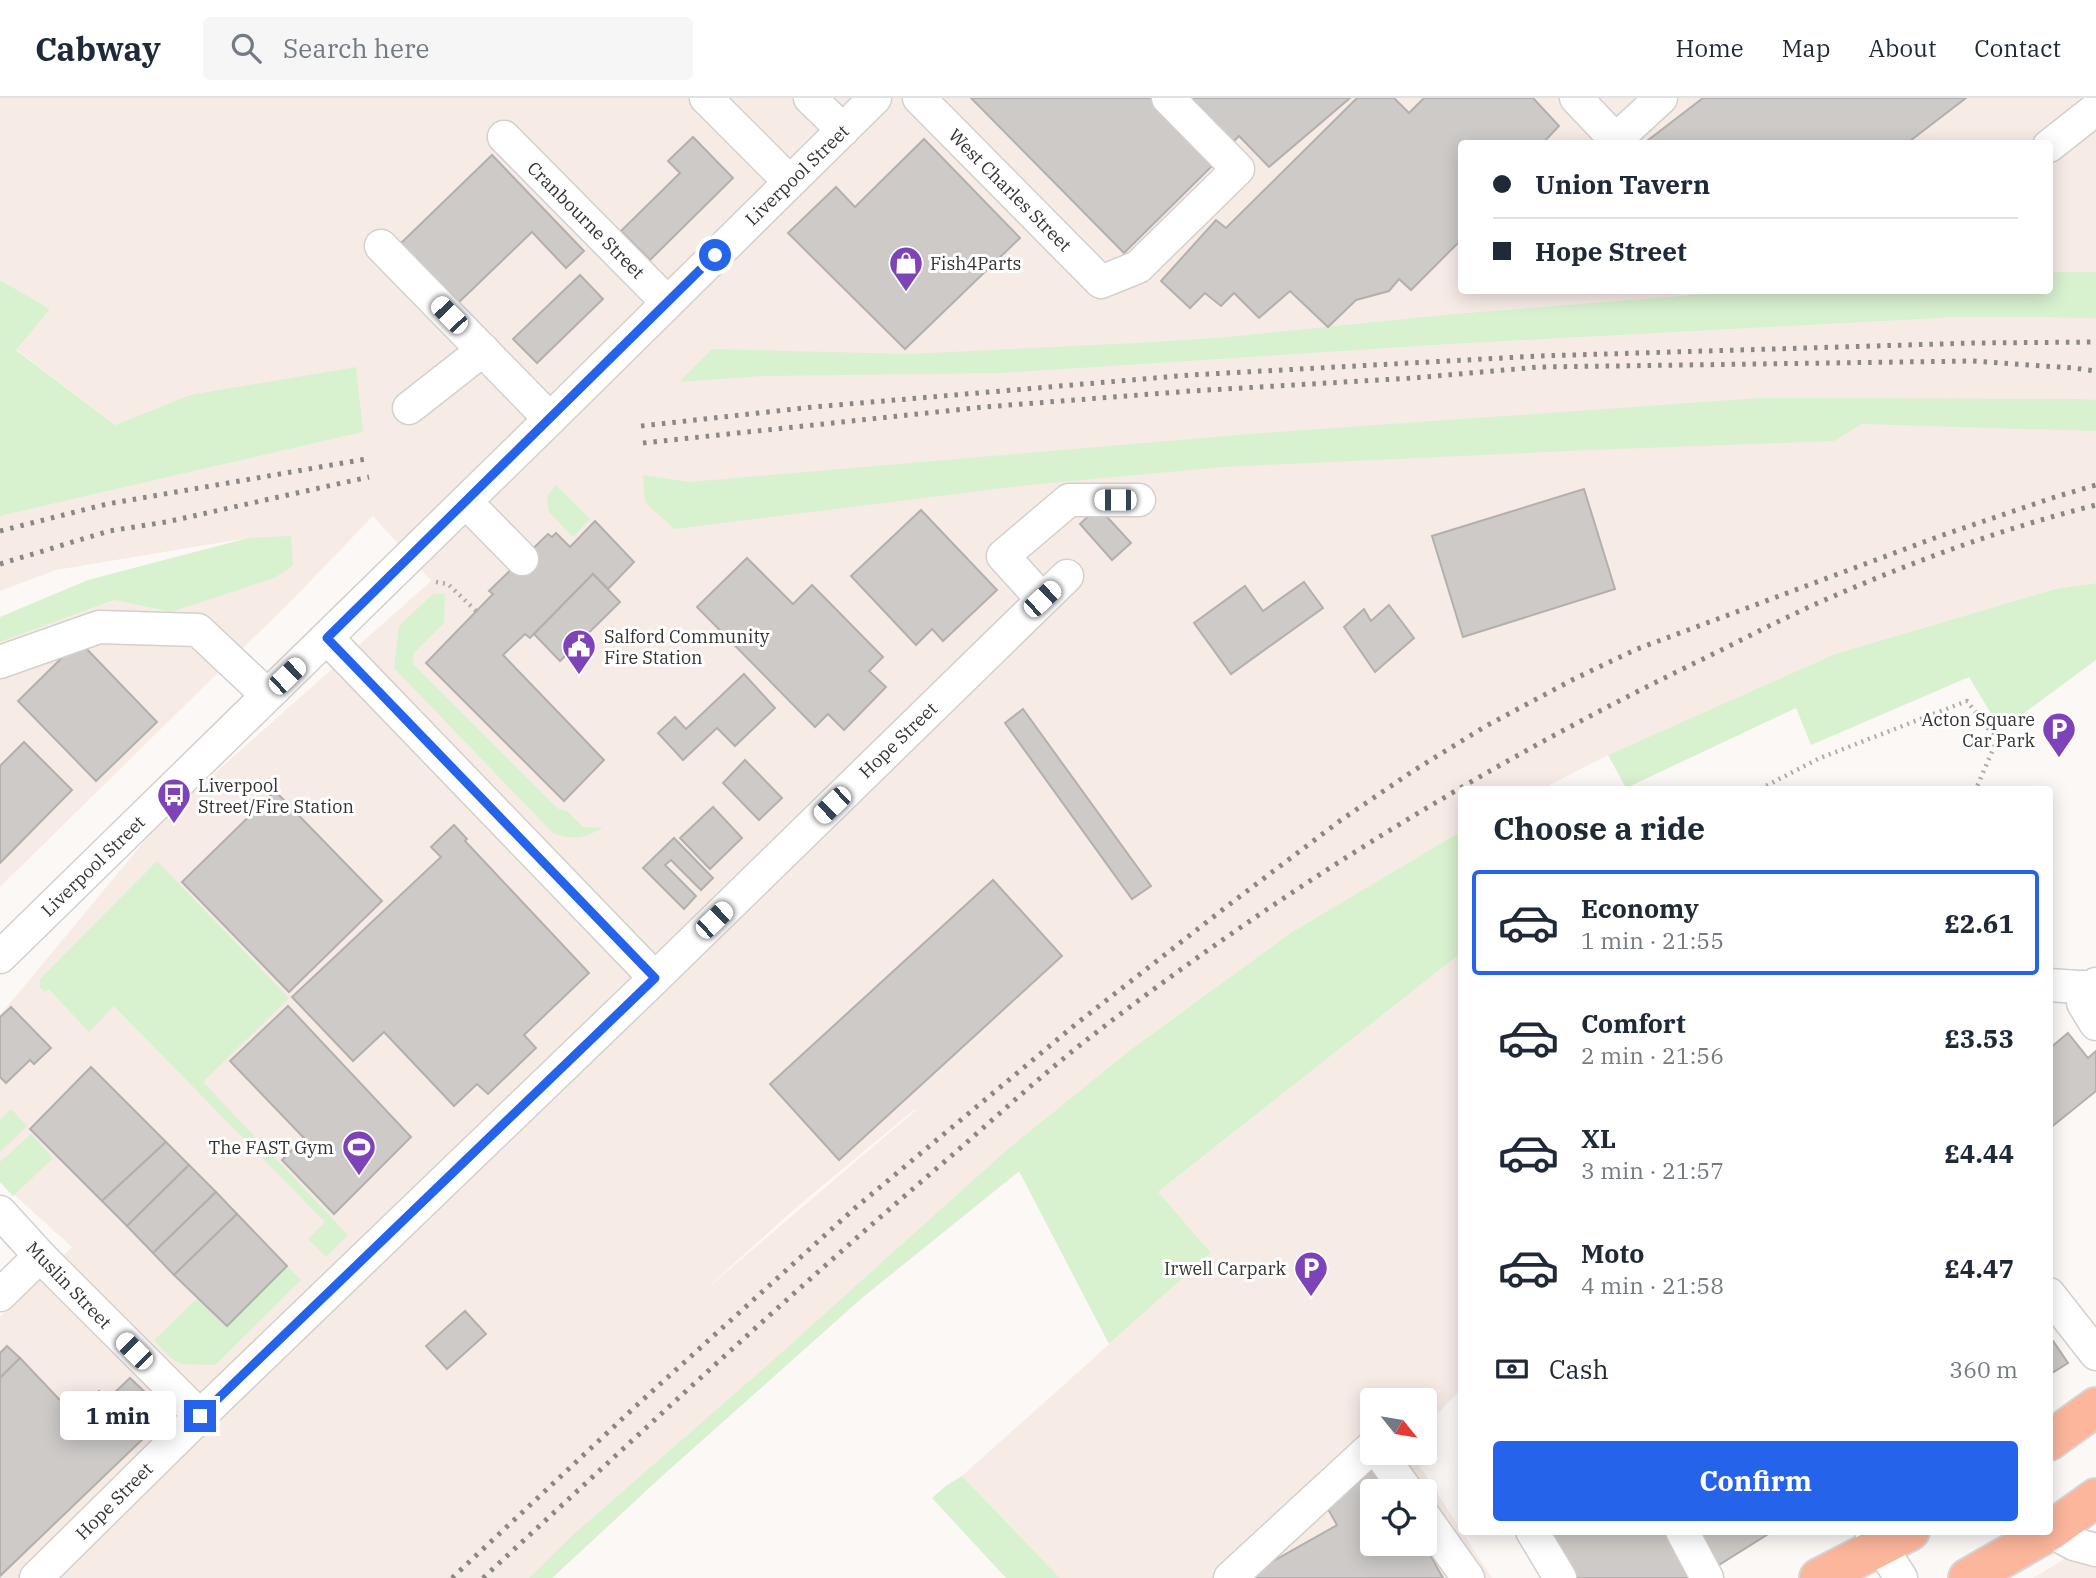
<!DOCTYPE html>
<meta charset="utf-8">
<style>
body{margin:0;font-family:"IBM Plex Serif",serif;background:#f6f6f7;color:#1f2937;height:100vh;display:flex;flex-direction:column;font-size:26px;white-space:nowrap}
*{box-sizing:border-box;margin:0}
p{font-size:23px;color:#747a83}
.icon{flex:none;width:38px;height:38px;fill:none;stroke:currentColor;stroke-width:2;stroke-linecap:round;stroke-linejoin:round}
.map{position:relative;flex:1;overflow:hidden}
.sheet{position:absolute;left:1458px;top:688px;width:595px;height:749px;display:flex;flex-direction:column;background:#fff;border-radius:7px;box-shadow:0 4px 18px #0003}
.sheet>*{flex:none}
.hud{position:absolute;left:1458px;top:42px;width:595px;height:154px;border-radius:7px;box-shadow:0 4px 18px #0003;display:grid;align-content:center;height:154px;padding:0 35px;background:#fff}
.needle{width:46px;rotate:120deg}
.fabs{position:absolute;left:1360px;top:1290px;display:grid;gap:14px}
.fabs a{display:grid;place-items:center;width:77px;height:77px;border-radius:7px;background:#fff;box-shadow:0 4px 18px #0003;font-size:35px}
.end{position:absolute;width:32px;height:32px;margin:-16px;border:9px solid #2563eb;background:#fff;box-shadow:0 0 0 4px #fff}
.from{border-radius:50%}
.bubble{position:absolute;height:49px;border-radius:7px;background:#fff;box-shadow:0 4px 18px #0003;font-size:23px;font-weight:800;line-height:49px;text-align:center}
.car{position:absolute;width:21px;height:42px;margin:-21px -10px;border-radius:9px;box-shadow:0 0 5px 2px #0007;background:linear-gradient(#fff 24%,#345 0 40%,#fff 0 76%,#345 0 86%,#fff 0)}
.hud b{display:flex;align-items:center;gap:24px;height:66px;font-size:26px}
.hud b+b{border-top:2px solid #e0e1e3}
.hud i{width:18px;height:18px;background:#1f2937}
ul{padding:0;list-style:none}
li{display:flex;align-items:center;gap:21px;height:105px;margin:0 14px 10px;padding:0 21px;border:4px solid transparent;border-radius:7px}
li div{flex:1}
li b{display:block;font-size:26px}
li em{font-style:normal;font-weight:800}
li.active{border-color:#2563eb}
li>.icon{width:63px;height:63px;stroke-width:1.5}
h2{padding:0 35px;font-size:32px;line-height:84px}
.pay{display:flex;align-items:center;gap:18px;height:77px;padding:0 35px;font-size:26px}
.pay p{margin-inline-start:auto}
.primary-button{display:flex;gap:14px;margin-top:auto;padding:14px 35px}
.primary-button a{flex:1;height:80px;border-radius:7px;background:#2563eb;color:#fff;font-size:28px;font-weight:800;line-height:80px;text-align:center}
header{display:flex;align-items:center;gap:42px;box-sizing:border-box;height:98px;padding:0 35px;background:#fff;border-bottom:2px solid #e0e1e3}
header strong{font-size:33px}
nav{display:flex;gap:38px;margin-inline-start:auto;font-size:24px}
.search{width:490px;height:63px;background:#f6f6f7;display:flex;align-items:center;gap:18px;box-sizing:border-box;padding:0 24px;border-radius:7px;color:#747a83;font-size:26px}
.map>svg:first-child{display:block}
.built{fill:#f7ebe6;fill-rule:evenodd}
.green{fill:#d8f1cf}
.building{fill:#cdcac8;stroke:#b3afae;stroke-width:2}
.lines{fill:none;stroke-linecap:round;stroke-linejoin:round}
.minor-casing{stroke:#d3d0ce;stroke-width:35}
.highway-casing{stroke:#d6d6d6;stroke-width:42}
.path{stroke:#afacaa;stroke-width:4.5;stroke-dasharray:2 5;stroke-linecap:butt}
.minor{stroke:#fff;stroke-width:32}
.highway{stroke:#fbb69c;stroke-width:38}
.rail{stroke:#8a8886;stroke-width:5;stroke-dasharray:3.5 7;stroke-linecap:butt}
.route{stroke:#2563eb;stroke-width:9}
.labels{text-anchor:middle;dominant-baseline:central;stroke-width:6;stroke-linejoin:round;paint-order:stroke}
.street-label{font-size:18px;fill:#343332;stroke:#fff}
.poi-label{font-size:18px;fill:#343332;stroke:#fff;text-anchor:start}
</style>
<header>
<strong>Cabway</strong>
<div class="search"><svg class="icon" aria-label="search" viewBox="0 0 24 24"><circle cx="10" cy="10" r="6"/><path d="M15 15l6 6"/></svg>Search here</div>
<nav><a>Home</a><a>Map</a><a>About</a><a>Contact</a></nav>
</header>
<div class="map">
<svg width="2096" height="1480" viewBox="0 0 2096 1480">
<rect width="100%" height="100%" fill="#fcf8f6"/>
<g class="built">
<path d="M0 0H2096V174H2049V46H1461V192L1742 193 1452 216 1226 239 1135 245 1003 275 1453 246 1960 219 2096 220V485L2055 491 1835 556 1608 657 1542 691H1461V734L1289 836 1133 950 1020 1073 863 1199 662 1378 552 1480H0V1219L72 1149 0 1084V917L162 722 431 483 373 418 293 501 0 789V544L114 502 171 514 248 440 56 472 0 493V418L363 334 190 297 115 327 16 251 50 211 0 182ZM915 1011 916 1012 698 1198 798 1108Z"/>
<path d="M1461 855V1292L1425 1328 1424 1302H1372V1354L1411 1355 1492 1480H1060L962 1378 1211 1155 1157 1095ZM1372 1393H1424V1446H1372Z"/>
<polygon points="2096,1442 2096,1480 2033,1480"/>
</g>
<g class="green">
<polygon points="2049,174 2096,174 2096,220 1960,219 1453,246 1003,275 762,278 679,284 712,251 908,256 1135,245 1226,239 1452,216 1742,193 2049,192"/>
<polygon points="0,182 50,211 16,252 115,327 190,297 356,269 363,334 0,418"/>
<polygon points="1760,300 2084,301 2096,302 2096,333 1862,326 1834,343 1588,352 1222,369 1029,387 674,431 645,404 643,377 689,384 1249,336"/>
<polygon points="556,387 590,421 573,439 549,414 547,399"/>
<polygon points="291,438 293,468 274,480 171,514 114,502 0,544 0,519 88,482 248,440"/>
<polygon points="2096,485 2096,562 2001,632 1969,579 1811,647 1796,610 1626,690 1608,657 1835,556 2055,491"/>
<path d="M433 496H445L444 525 414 555 413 566 558 711 567 713 583 729 603 730C584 740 573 743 553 735L394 570 399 528Z"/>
<polygon points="1460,734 1461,855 1158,1094 1211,1155 1109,1246 1019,1073 863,1199 662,1378 552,1480 529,1480 574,1436 770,1265 1008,1051 1133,950 1289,836"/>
<polygon points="157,763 289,900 203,984 348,1137 326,1159 308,1141 325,1124 114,908 89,934 49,891 45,894 40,889 40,881"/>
<polygon points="11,1011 27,1028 0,1054 0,1022"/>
<polygon points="31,1036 53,1060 13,1098 0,1084 0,1064"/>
<path d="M287 1168 301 1182 215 1267C178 1266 179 1271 154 1242L198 1200 227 1228Z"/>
<polygon points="962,1378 1060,1480 1006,1480 932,1400 947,1387"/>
</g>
<g class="building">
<polygon points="971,0 1158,0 1218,62 1124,155"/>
<polygon points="1190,0 1350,0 1269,69 1239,38 1233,44"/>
<polygon points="1357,0 1394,0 1409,15 1424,0 1533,0 1559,28 1542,46 1461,46 1461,142 1411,192 1399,181 1389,193 1356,202 1328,229 1290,193 1259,220 1234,195 1221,208 1205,195 1190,210 1161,183 1216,122 1226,130"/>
<polygon points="1703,0 1966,0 1906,46 1643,46"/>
<polygon points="693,39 733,80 650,162 621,133 680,75 668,63"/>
<polygon points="924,41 1020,140 905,251 788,135 836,89 855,109"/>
<polygon points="492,57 584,153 566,170 532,134 457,206 400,146"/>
<polygon points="580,177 603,201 537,265 513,241"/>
<polygon points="1584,391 1615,491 1463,539 1432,438"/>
<polygon points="1098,409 1131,445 1112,462 1080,426"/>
<polygon points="921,412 997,492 943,543 932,531 916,547 851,478"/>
<polygon points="595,423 634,464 608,491 593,476 530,540 525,536 503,557 604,662 564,703 426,565 493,496 489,493 548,436 552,439 556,435 570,449"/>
<polygon points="747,460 793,506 812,487 883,559 869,573 886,589 844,632 828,616 815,629 697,509"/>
<polygon points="593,476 620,504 560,563 534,536"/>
<polygon points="1304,484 1323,510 1231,576 1194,525 1245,488 1263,513"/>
<polygon points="1389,507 1414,540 1375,574 1344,529 1364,511 1371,523"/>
<polygon points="79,543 157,624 96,683 18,603"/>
<polygon points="744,576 775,610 735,648 717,630 683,662 658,635 675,619 686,631"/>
<polygon points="1023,611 1151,788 1132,801 1005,625"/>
<polygon points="24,644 72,692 0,765 0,668"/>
<polygon points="745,662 782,700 759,722 723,685"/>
<polygon points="275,693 382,803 289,894 182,784"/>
<polygon points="713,709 742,740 710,771 680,740"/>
<polygon points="454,727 467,741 465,743 589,875 524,937 536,950 488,996 477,986 454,1008 384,934 353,963 292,899 441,759 431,749"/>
<polygon points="674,740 713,780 701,792 671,762 665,767 696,798 684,811 643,770"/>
<polygon points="993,782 1062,858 839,1062 770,986"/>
<polygon points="288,908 411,1039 334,1116 282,1062 304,1040 230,963"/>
<polygon points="11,909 51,950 34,966 30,962 6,985 0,979 0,919"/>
<polygon points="2068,935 2088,960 2096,953 2096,993 2049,1031 2049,951"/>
<polygon points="91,969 166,1044 102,1103 30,1031"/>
<polygon points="166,1044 189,1067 127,1128 102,1103"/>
<polygon points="189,1067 216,1094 153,1155 127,1128"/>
<polygon points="216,1094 237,1116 174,1177 153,1155"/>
<polygon points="237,1116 287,1168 227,1228 174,1177"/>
<polygon points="465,1213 486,1236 447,1271 426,1248"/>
<polygon points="2049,1237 2068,1265 2049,1277"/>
<polygon points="7,1248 20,1260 0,1280 0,1255"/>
<polygon points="20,1260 75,1318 99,1293 108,1301 130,1280 150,1299 149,1335 0,1478 0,1280"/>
<polygon points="1380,1365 1395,1393 1372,1393 1372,1446 1424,1446 1443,1480 1243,1480 1337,1427 1320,1397"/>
<polygon points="1551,1433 1672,1433 1691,1480 1575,1480"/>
<polygon points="1692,1433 1773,1433 1714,1470"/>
</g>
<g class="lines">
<g class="minor-casing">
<g id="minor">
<polyline points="706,0 790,84"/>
<polyline points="810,0 843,32"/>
<polyline points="919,0 1101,184 1138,169 1238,71 1168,0"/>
<polyline points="1576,0 1615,41"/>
<polyline points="504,39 667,204"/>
<polyline points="1611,46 1661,0"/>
<polyline points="2049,48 2096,11"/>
<polyline points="381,148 550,321"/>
<polyline points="409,310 483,252"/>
<polyline points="466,404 522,461"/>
<polyline points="1042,501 1003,458 1069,402 1139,402"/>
<polyline points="327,540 655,880"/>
<polyline points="0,564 99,529 198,532 267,597"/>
<polyline points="0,859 550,321 875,0"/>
<polyline points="2049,887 2092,890 2096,886"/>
<polyline points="2083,889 2083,905 2096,926"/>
<polyline points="0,1114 40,1158 200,1318"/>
<polyline points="2049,1196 2096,1256"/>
<polyline points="0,1197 40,1158"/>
<polyline points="1379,1354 1407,1393"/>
<polyline points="1424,1418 1468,1480"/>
<polyline points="1532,1433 1560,1480"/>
<polyline points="1682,1433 1707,1480"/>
<polyline points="1871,1433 1901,1480"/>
<polyline points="2050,1433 2074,1446 2096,1452"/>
<polyline points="36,1480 200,1318 655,880 1067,478"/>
<polyline points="1230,1480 1372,1349"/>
</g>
</g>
<g class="highway-casing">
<g id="highway">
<polyline points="2049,1343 2096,1309"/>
<polyline points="1819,1480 1910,1433"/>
<polyline points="1968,1480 2050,1433 2096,1400"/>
</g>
</g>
<g class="path">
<polyline points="436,484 448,486 476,513"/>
<polyline points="1760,691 1820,660 1967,603 1997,642 1976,691"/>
</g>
<use href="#minor" class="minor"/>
<use href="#highway" class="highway"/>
<g class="rail">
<polyline points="641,328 813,309 1190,277 1539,258 1973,245 2096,244"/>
<polyline points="643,345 984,309 1191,293 1413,280 1539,269 1973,263 2073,270 2096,273"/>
<polyline points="0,433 107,406 366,361"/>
<polyline points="0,466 109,433 166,424 369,379"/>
<polyline points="452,1480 637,1307 855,1110 1076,926 1226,809 1341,722 1413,673 1486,628 1574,581 1637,551 1940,438 2055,399 2096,387"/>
<path d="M483 1480C635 1340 786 1199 943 1065 993 1022 1041 977 1093 937 1282 791 1488 665 1703 561 1744 541 1785 519 1827 501 1914 463 2004 430 2096 407"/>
</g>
</g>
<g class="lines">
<polyline class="route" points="200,1318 655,880 327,540 715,157"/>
</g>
<defs>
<g id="shop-pin" transform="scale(1.75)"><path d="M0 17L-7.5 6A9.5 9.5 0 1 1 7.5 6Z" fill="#7f43b9" stroke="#fff"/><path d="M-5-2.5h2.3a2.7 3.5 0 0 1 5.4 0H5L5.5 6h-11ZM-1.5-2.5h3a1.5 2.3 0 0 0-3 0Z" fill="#fff"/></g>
<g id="civic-pin" transform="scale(1.75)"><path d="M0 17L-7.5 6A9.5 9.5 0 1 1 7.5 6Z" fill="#7f43b9" stroke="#fff"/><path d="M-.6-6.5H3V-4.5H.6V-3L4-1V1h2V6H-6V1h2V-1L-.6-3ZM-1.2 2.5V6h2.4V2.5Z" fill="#fff"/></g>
<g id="parking-pin" transform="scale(1.75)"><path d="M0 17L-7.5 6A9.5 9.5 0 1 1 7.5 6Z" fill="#7f43b9" stroke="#fff"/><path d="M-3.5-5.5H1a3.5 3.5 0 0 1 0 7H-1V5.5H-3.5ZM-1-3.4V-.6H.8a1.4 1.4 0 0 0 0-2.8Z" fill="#fff"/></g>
<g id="bus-pin" transform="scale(1.75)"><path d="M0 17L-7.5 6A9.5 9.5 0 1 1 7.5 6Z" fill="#7f43b9" stroke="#fff"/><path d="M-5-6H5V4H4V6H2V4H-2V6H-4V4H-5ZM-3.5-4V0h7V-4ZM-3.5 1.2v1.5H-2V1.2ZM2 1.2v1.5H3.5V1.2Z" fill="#fff"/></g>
<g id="stadium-pin" transform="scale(1.75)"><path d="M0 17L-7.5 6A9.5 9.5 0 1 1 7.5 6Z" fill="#7f43b9" stroke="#fff"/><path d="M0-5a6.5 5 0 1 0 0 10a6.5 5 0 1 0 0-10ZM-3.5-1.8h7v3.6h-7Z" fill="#fff"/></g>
</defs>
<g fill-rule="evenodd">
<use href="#shop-pin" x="906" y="165"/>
<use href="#civic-pin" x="579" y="548"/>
<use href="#parking-pin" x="2059" y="631"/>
<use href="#bus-pin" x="174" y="697"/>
<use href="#stadium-pin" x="359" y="1049"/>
<use href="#parking-pin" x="1311" y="1170"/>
</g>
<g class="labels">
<g class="street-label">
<text transform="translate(797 77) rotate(-44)">Liverpool Street</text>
<text transform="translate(1010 92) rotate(45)">West Charles Street</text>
<text transform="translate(586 122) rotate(45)">Cranbourne Street</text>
<text transform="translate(898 642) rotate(-44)">Hope Street</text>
<text transform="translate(93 768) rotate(-44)">Liverpool Street</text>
<text transform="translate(69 1187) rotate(46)">Muslin Street</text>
<text transform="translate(114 1403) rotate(-45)">Hope Street</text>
</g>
<g class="poi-label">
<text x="930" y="165">Fish4Parts</text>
<text x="604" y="538">Salford Community<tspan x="604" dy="21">Fire Station</tspan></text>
<text x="2035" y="621" text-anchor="end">Acton Square<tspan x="2035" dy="21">Car Park</tspan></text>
<text x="198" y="687">Liverpool<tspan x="198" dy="21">Street/Fire Station</tspan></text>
<text x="334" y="1049" text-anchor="end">The FAST Gym</text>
<text x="1286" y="1170" text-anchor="end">Irwell Carpark</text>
</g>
</g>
</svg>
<div class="fabs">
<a><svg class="needle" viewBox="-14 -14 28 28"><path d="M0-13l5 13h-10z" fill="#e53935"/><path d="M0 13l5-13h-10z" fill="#747a83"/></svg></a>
<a><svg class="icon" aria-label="locate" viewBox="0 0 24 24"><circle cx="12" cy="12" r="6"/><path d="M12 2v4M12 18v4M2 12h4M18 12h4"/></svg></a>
</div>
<i class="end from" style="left:715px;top:157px"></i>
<i class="end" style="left:200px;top:1318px"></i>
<div class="bubble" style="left:60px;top:1293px;width:116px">1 min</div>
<i class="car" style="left:449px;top:217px;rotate:316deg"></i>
<i class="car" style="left:1115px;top:402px;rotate:270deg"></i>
<i class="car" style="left:1042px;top:501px;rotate:47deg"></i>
<i class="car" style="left:287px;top:578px;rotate:46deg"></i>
<i class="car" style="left:832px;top:707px;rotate:226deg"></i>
<i class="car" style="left:714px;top:822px;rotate:46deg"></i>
<i class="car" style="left:134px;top:1253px;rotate:315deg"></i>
<div class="hud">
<b><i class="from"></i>Union Tavern</b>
<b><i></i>Hope Street</b>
</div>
<section class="sheet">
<h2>Choose a ride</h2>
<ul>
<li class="active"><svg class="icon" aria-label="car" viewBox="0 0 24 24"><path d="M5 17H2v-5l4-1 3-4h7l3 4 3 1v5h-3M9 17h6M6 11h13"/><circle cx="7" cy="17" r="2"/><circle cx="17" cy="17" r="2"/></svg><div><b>Economy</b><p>1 min · 21:55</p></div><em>£2.61</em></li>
<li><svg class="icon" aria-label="car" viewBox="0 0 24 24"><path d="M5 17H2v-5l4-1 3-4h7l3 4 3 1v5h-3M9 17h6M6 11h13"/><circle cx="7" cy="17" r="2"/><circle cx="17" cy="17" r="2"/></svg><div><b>Comfort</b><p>2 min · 21:56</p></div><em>£3.53</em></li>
<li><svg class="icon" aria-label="car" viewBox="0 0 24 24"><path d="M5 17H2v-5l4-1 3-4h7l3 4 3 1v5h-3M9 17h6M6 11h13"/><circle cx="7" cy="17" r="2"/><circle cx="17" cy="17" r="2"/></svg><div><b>XL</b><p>3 min · 21:57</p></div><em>£4.44</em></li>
<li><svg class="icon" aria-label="car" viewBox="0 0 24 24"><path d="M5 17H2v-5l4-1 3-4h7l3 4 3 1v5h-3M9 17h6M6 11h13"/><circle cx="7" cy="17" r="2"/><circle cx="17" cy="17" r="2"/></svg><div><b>Moto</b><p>4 min · 21:58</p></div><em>£4.47</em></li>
</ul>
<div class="pay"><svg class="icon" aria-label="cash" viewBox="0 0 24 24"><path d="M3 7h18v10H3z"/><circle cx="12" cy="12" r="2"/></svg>Cash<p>360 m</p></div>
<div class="primary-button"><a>Confirm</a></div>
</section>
</div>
